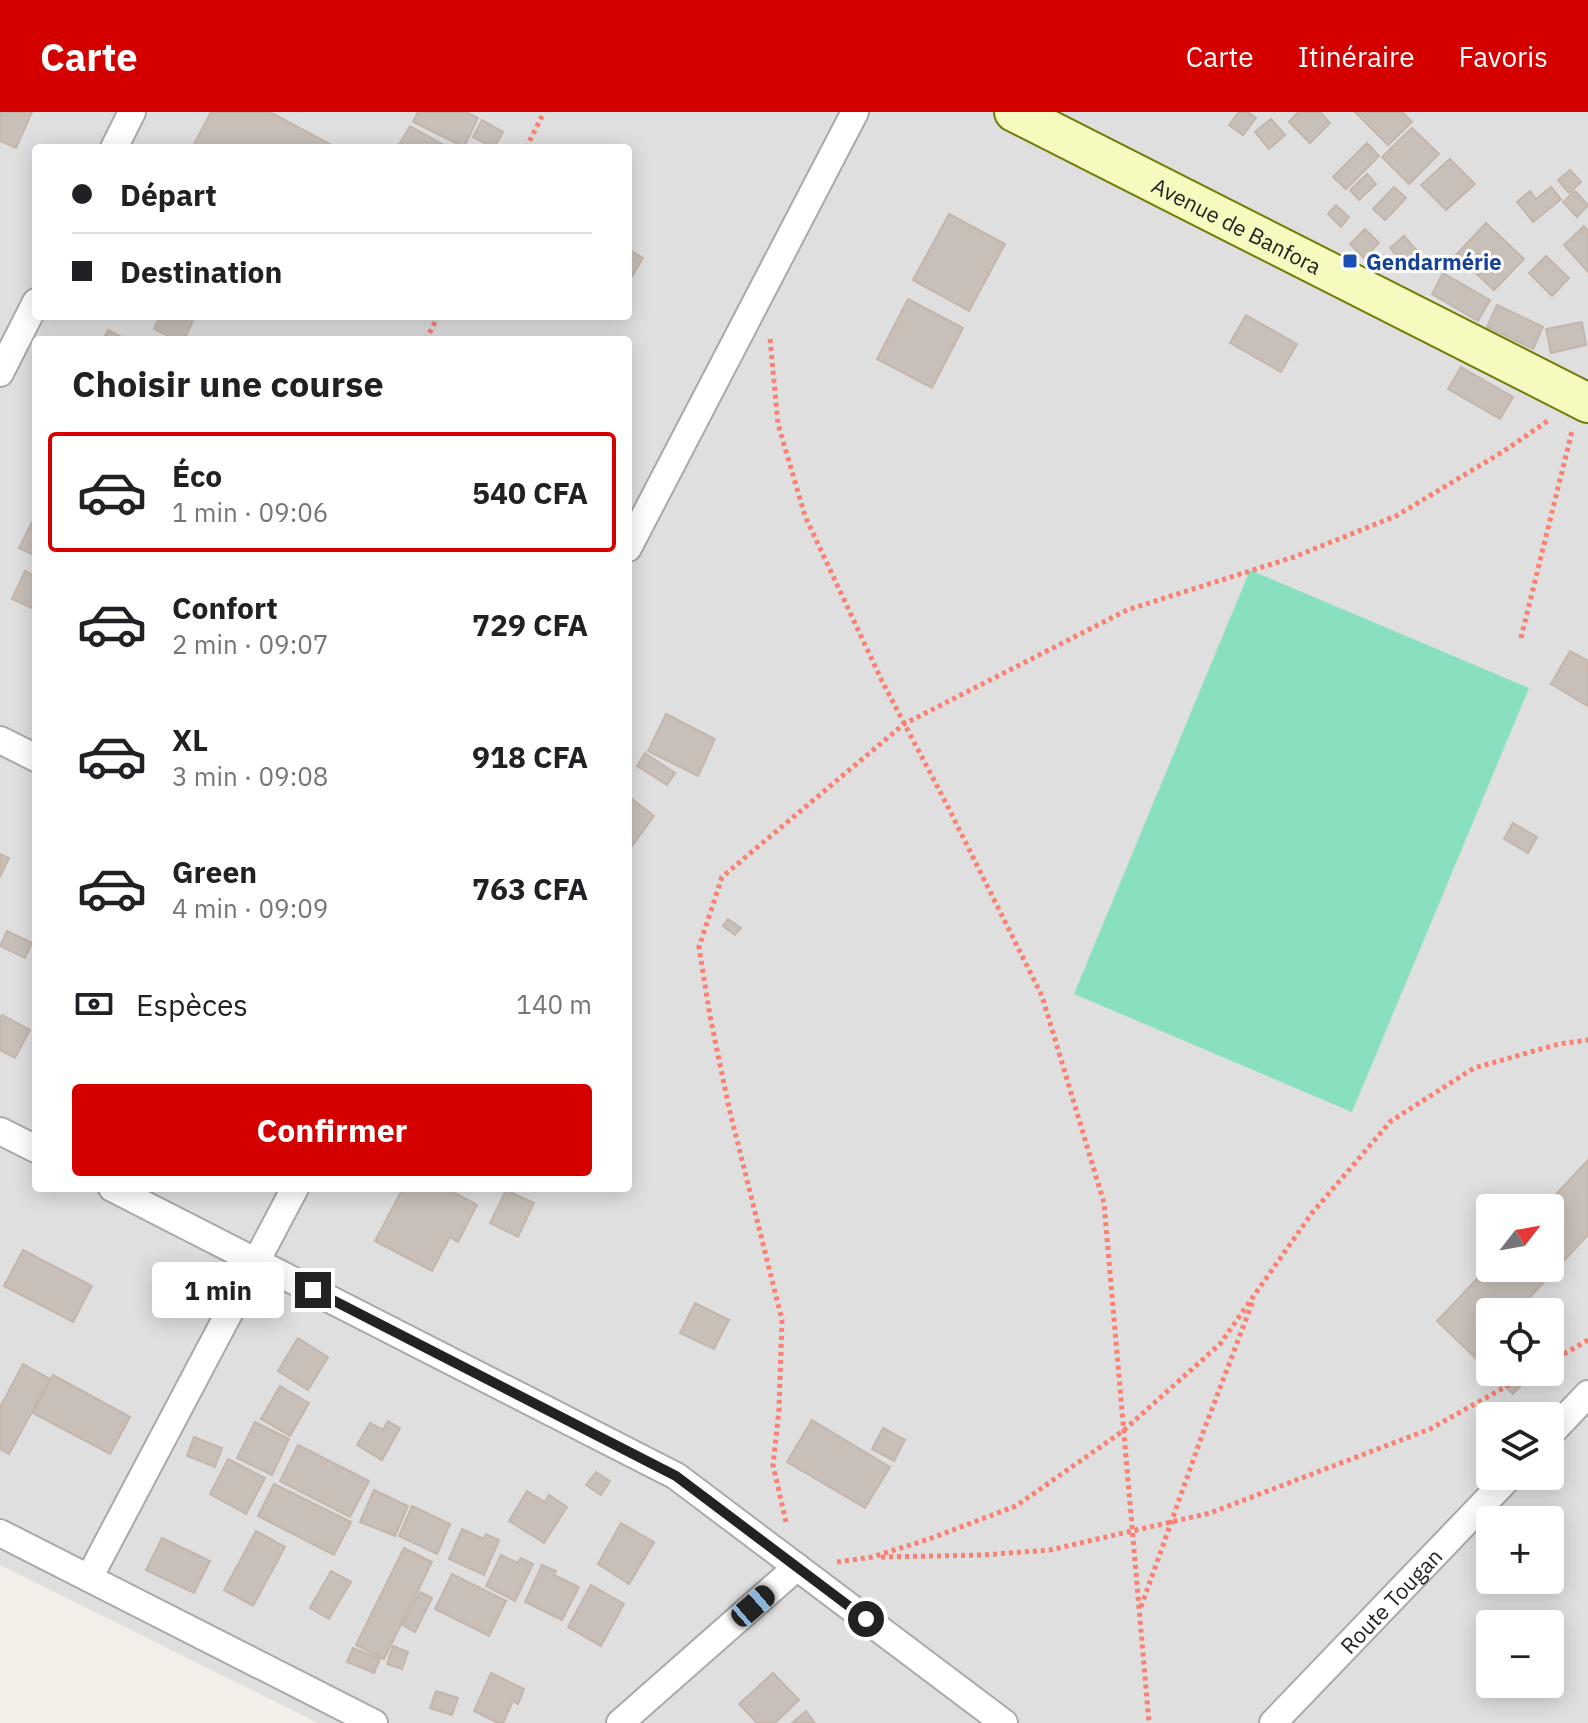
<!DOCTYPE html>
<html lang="fr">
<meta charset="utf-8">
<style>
body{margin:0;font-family:"IBM Plex Sans",sans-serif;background:#f6f6f6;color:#202124;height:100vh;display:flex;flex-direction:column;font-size:30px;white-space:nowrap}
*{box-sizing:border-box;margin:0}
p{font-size:26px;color:#757577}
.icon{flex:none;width:44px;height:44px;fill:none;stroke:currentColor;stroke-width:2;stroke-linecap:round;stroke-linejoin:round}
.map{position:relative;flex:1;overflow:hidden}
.side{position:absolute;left:32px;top:224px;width:600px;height:856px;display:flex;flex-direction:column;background:#fff;border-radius:8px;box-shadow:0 4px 20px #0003}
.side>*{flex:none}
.guide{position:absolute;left:32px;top:32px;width:600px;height:176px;border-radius:8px;box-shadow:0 4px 20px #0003;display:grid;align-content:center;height:176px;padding:0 40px;background:#fff}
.needle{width:52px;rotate:59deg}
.fabs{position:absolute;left:1476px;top:1082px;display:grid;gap:16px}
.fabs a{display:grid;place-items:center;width:88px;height:88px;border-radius:8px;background:#fff;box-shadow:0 4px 20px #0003;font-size:40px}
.end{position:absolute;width:36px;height:36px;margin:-18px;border:10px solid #222;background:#fff;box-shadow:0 0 0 4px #fff}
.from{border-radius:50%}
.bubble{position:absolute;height:56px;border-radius:8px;background:#fff;box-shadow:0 4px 20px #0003;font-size:26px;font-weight:700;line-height:56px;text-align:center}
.car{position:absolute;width:24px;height:48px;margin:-24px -12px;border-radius:10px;box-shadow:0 0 6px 2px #0007;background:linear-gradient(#222 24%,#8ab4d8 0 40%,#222 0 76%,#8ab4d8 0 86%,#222 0)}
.guide b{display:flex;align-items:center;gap:28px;height:76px;font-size:30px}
.guide b+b{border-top:2px solid #e0e0e0}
.guide i{width:20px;height:20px;background:#202124}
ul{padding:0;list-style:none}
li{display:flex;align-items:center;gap:24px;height:120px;margin:0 16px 12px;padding:0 24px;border:4px solid transparent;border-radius:8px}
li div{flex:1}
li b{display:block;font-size:30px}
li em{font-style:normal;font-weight:700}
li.on{border-color:#d40000}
li>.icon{width:72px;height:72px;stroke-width:1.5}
h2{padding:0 40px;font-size:36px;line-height:96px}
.pay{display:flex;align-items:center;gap:20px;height:88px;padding:0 40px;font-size:30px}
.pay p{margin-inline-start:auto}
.cta{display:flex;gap:16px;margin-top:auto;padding:16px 40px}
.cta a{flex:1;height:92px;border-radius:8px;background:#d40000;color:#fff;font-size:32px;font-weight:700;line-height:92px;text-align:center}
header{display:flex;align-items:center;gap:48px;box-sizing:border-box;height:112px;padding:0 40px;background:#d40000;color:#fff}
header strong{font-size:38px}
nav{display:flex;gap:44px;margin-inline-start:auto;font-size:28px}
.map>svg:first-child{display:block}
.residential{fill:#e0dfdf;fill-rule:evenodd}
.pitch{fill:#88e0be}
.building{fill:#c7bfb8;stroke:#c4b6ab;stroke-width:2}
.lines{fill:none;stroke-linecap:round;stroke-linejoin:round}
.street-casing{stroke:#a9a9a9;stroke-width:30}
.secondary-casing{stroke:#707d05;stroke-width:42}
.path{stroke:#fa8072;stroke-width:5;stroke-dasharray:4 4;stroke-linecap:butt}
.street{stroke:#fff;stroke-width:26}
.secondary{stroke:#f7fabf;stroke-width:38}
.route{stroke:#222;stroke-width:10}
.transit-dot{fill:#1a4fb4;stroke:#fff;stroke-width:3}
.labels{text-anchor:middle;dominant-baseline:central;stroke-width:6;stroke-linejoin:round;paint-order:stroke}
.street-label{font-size:22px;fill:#222;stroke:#fff}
.transit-label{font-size:22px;font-weight:bold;fill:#164399;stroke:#fff;text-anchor:start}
</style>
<header>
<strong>Carte</strong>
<nav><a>Carte</a><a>Itinéraire</a><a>Favoris</a></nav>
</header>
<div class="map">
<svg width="1588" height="1611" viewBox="0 0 1588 1611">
<rect width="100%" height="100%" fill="#f2efe9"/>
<path class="residential" d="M0 0H1588V1611H318L0 1453ZM36 36H628V204H36ZM36 228H628V1076H36ZM1490 1096H1550V1156H1490ZM1490 1200H1550V1260H1490ZM1490 1304H1550V1364H1490ZM1490 1408H1550V1468H1490ZM1490 1512H1550V1572H1490Z"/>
<polygon class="pitch" points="1250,458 1529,576 1352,1000 1074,882"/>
<g class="building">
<polygon points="0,0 32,0 16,36 0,29"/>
<polygon points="211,0 270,0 337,36 192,36"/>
<polygon points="418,0 466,0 478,6 464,35 413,10"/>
<polygon points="1239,0 1248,0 1256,6 1243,23 1229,13"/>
<polygon points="1298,0 1320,0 1330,11 1310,31 1289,10"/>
<polygon points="1355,0 1402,0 1412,10 1388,33"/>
<polygon points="1271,7 1285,23 1269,37 1255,20"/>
<polygon points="482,8 503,20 494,36 473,25"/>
<polygon points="410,14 449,36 397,36"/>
<polygon points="1412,16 1439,42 1409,72 1382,45"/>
<polygon points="1367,31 1379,44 1346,77 1333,65"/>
<polygon points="1450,47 1475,72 1446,98 1421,73"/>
<polygon points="1570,58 1581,70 1569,81 1558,68"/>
<polygon points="1367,62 1376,72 1359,88 1350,78"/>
<polygon points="1394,75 1406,86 1385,108 1373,97"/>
<polygon points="1551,75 1561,87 1533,110 1517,90 1530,79 1536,87"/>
<polygon points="1575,79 1588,93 1577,105 1563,90"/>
<polygon points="1336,93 1349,105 1341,115 1328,102"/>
<polygon points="949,102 1005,132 969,199 913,168"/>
<polygon points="1486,111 1524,147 1494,178 1456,143"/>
<polygon points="1584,114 1588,119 1588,160 1564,133"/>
<polygon points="1365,117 1379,131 1364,146 1350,132"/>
<polygon points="1404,124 1418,140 1404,152 1390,136"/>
<polygon points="628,137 643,146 628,171"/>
<polygon points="1546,144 1569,166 1552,184 1529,161"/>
<polygon points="1443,161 1490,188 1478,209 1432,182"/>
<polygon points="908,187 963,216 932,276 877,247"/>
<polygon points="1497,193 1543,215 1533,237 1487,215"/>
<polygon points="1246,203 1297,232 1281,260 1230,231"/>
<polygon points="160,204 195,204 184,228 177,228 154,217"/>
<polygon points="1582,210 1586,233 1551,241 1546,217"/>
<polygon points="108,218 124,226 124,228 103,228"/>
<polygon points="1461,255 1513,285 1500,307 1448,277"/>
<polygon points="32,410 36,413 36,444 19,436"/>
<polygon points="25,459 36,465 36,498 12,487"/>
<polygon points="1570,539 1588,549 1588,594 1551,572"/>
<polygon points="666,602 715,627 698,664 648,639"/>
<polygon points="645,641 675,661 667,673 637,654"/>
<polygon points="628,684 654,704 632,734 628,731"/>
<polygon points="1513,711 1537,725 1528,741 1504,727"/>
<polygon points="0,742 9,746 0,765"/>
<polygon points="728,807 741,816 735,823 723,814"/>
<polygon points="7,819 32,831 25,846 0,834"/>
<polygon points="2,903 30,918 15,946 0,938 0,906"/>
<polygon points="1588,1048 1588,1123 1516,1200 1490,1200 1490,1260 1437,1209 1490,1153 1490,1156 1550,1156 1550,1096 1543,1096"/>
<polygon points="403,1076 446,1076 477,1093 458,1130 450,1125 432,1159 375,1129"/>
<polygon points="506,1078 534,1091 518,1125 490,1111"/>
<polygon points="23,1138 92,1174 73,1210 4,1174"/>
<polygon points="169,1158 200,1170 194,1185 163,1173"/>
<polygon points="695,1191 729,1208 714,1237 680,1221"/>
<polygon points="298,1226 328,1245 308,1278 278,1259"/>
<polygon points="23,1252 50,1267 9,1342 0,1337 0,1295"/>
<polygon points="1490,1260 1534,1260 1513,1282"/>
<polygon points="53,1263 130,1305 110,1342 33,1301"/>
<polygon points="280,1274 309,1291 290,1324 261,1307"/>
<polygon points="812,1308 890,1355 865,1396 787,1350"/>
<polygon points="388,1309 400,1316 382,1348 357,1333 370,1311 383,1318"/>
<polygon points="255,1310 289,1327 272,1363 237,1346"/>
<polygon points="883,1316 905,1328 894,1349 872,1337"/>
<polygon points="194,1325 222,1336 215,1355 187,1344"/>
<polygon points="298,1333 369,1369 350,1405 280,1369"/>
<polygon points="228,1347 265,1366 246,1402 210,1382"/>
<polygon points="596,1360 610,1369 601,1383 586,1373"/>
<polygon points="274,1372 351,1410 334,1443 258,1404"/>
<polygon points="374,1378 408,1394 395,1424 360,1410"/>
<polygon points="527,1379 545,1390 549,1383 567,1395 544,1431 509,1409"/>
<polygon points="412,1394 450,1412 437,1442 399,1424"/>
<polygon points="621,1411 654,1430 629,1472 598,1452"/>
<polygon points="462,1417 484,1427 486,1422 499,1428 484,1463 449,1447"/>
<polygon points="256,1419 285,1435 253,1494 224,1478"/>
<polygon points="162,1426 210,1449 194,1481 146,1458"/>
<polygon points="404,1436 432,1450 384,1547 356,1533"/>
<polygon points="501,1443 518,1451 521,1446 533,1452 515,1489 486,1474"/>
<polygon points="542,1453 556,1459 554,1463 579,1475 562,1508 525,1490"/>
<polygon points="331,1459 351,1470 329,1507 310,1496"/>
<polygon points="452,1462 506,1489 489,1524 435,1497"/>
<polygon points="591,1473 624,1492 601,1534 568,1515"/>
<polygon points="420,1480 432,1486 415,1520 403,1513"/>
<polygon points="393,1534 408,1540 402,1557 387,1552"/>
<polygon points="353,1536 380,1547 374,1561 347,1550"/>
<polygon points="491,1561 524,1577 518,1592 513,1589 503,1611 498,1611 474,1599"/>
<polygon points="773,1561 799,1588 775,1611 757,1611 739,1592"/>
<polygon points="436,1579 458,1586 452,1603 430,1596"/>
<polygon points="806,1599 815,1611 792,1611"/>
</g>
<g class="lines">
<g class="street-casing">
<g id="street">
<polyline points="114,36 132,0"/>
<polyline points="0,261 36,190"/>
<polyline points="628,436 855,0"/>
<polyline points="0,628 36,646"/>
<polyline points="0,1019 36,1037"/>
<polyline points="112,1076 676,1364 1004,1611"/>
<polyline points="1550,1322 1588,1282"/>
<polyline points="0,1421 374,1611"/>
<polyline points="89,1466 295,1076"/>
<polyline points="620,1611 797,1455"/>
<path id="s1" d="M1273 1611 1510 1364"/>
</g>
</g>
<g class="secondary-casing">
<g id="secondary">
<path id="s2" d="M1014 0 1588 291"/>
</g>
</g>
<g class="path">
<polyline points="526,36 544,0"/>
<polyline points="770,227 778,312 805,404 882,569 946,691 1042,884 1104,1091 1149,1611"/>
<polyline points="426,228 438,204"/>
<polyline points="1521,526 1572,319"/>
<polyline points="1550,1250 1588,1228"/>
<polyline points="786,1410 773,1353 779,1297 782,1208 729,996 710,904 699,835 722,765 904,612 1127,498 1294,445 1396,404 1504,339 1549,308"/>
<polyline points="881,1445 982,1443 1050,1438 1210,1401 1430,1317 1532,1260"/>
<polyline points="837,1450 872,1445 929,1427 1016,1394 1123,1319 1220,1232 1312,1101 1391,1009 1474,956 1559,932 1588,928"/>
<polyline points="1141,1495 1204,1318 1253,1189"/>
</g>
<use href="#street" class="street"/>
<use href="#secondary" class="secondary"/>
</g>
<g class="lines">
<polyline class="route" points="313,1178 676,1364 866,1507"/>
</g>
<rect class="transit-dot" x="1342" y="141" width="16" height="16" rx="4"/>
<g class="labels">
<g class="street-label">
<text stroke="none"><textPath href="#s2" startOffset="250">Avenue de Banfora</textPath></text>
<text stroke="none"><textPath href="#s1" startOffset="170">Route Tougan</textPath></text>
</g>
<g class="transit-label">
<text x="1366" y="149">Gendarmérie</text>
</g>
</g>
</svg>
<div class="fabs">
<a><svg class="needle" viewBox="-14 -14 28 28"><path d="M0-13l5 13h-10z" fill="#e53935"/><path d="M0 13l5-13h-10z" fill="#757577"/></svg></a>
<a><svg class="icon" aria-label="locate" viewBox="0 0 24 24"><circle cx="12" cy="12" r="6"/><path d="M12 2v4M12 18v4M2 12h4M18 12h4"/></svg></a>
<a><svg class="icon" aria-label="layers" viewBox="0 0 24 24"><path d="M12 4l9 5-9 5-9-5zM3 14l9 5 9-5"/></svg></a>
<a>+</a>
<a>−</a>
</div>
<i class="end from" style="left:866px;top:1507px"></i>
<i class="end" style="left:313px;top:1178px"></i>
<div class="bubble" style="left:152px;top:1150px;width:132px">1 min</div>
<i class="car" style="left:753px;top:1494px;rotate:49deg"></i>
<div class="guide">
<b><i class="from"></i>Départ</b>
<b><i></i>Destination</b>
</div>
<section class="side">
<h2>Choisir une course</h2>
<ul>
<li class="on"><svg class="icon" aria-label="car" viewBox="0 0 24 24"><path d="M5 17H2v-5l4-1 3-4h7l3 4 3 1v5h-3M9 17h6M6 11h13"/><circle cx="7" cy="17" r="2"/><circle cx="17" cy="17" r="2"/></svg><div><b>Éco</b><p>1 min · 09:06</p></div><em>540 CFA</em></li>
<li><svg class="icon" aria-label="car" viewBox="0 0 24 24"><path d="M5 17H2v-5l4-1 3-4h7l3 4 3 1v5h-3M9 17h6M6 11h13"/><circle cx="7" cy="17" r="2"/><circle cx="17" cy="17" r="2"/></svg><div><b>Confort</b><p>2 min · 09:07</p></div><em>729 CFA</em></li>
<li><svg class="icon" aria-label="car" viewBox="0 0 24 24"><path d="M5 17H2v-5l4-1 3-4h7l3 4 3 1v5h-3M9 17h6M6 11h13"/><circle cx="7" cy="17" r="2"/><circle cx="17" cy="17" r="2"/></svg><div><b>XL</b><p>3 min · 09:08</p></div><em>918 CFA</em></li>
<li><svg class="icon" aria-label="car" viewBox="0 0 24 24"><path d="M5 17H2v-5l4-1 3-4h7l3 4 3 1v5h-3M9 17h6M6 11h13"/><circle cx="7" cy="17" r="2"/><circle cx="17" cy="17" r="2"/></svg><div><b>Green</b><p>4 min · 09:09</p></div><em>763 CFA</em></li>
</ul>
<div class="pay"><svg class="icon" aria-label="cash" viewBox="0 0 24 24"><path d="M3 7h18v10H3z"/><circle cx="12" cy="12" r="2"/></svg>Espèces<p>140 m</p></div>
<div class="cta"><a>Confirmer</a></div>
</section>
</div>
